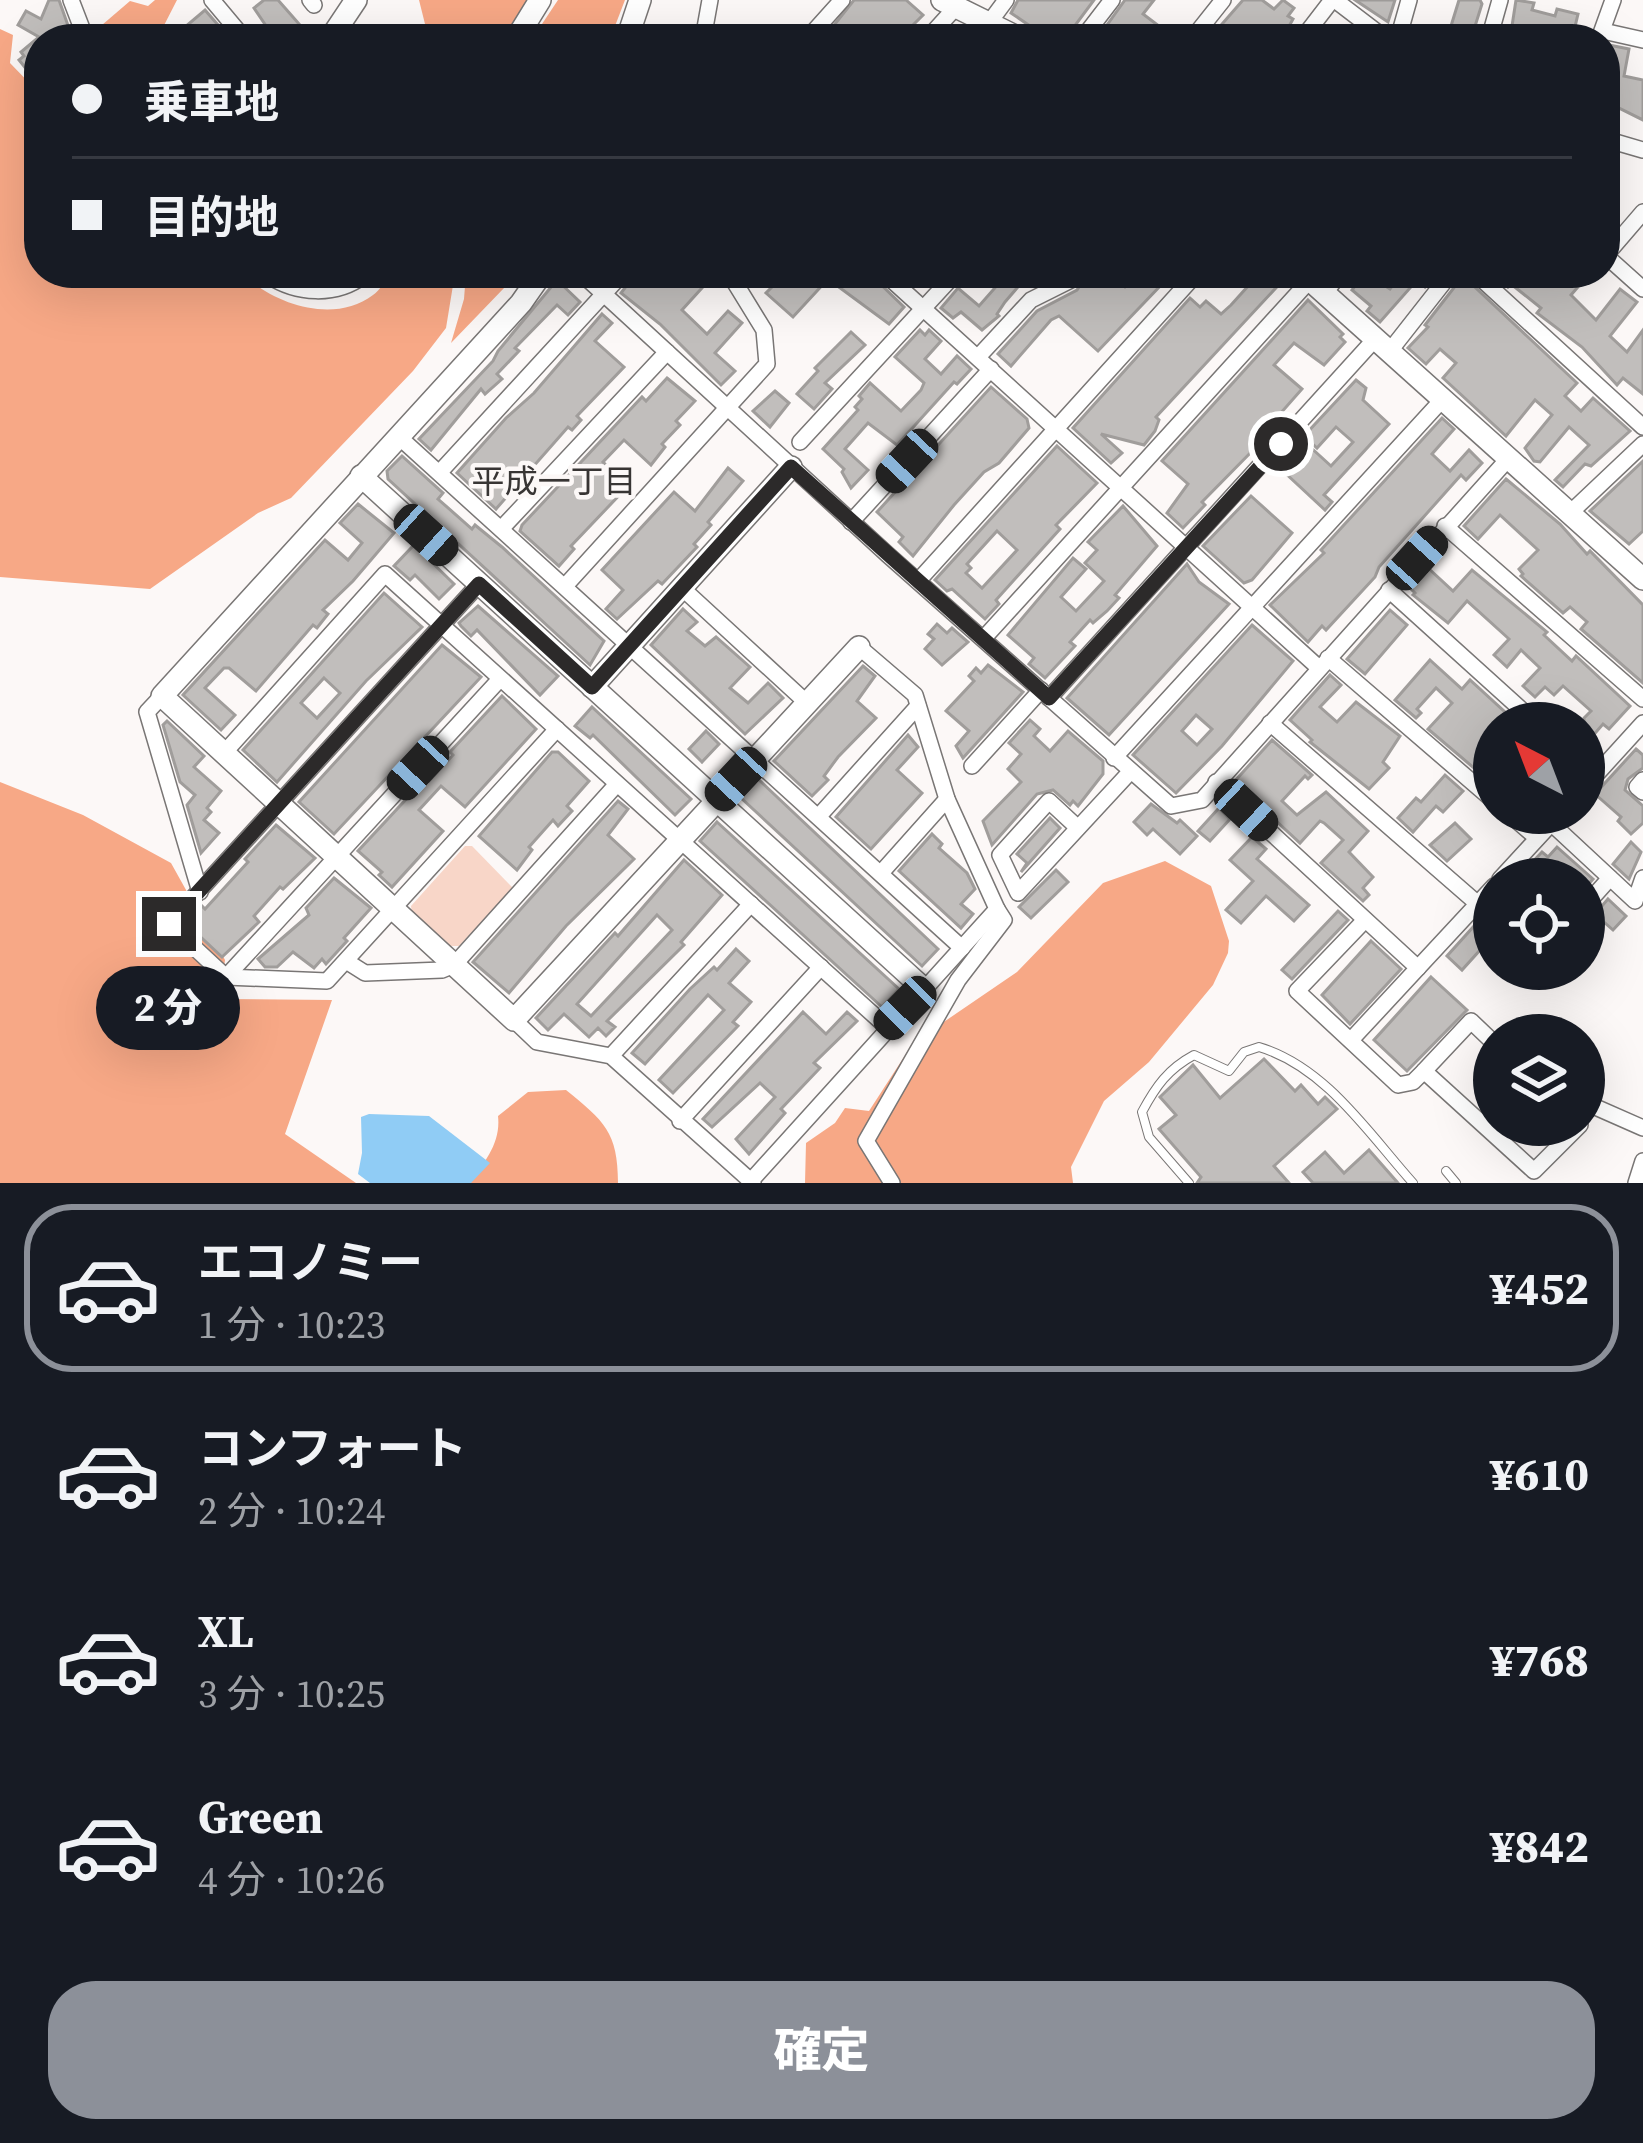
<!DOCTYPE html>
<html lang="ja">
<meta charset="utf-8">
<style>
body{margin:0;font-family:"Source Serif 4","Noto Sans JP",serif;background:#242831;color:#f1f3f6;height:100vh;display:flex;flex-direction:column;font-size:45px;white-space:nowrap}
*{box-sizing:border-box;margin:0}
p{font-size:39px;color:#9ea1a6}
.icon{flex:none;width:66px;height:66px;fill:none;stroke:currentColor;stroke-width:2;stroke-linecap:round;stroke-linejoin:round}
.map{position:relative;height:1183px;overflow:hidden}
.side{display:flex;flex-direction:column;background:#171b24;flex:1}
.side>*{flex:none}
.hud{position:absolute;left:24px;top:24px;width:1596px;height:264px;border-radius:48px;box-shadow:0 12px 48px #0002;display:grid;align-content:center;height:264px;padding:0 48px;background:#171b24}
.needle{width:78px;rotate:318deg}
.controls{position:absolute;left:1473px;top:702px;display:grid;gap:24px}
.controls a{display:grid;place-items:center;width:132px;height:132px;border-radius:50%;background:#171b24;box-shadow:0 12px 48px #0002;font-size:60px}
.end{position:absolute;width:54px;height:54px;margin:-27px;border:15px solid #2c2a2a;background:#fff;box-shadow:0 0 0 6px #fff}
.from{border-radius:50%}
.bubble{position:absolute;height:84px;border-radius:42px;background:#171b24;box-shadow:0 12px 48px #0002;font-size:39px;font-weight:800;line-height:84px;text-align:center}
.car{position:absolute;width:36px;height:72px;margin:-36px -18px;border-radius:15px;box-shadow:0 0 9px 3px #0007;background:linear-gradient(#222 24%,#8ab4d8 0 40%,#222 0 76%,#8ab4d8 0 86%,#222 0)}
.hud b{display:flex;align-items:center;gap:42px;height:114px;font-size:45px}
.hud b+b{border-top:3px solid #363941}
.hud i{width:30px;height:30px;background:#f1f3f6}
ul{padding:21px 0 0;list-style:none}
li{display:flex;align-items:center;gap:36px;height:168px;margin:0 24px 18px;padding:0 24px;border:6px solid transparent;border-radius:48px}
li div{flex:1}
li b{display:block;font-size:45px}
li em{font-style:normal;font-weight:800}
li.on{border-color:#8c9099}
li>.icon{width:108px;height:108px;stroke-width:1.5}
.cta{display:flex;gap:24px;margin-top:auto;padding:24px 48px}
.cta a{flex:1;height:138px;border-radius:48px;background:#8c9099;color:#fff;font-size:48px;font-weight:800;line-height:138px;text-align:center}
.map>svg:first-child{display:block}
.green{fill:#f8d6c8}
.forest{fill:#f7a886}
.water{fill:#90ccf5}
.building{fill:#c1bebc;stroke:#a09d9b;stroke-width:3;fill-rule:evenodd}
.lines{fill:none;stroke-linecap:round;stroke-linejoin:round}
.lane-casing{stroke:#797675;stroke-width:10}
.street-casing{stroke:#797675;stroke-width:18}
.secondary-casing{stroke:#797675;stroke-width:24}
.lane{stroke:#fff;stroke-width:8}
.street{stroke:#fff;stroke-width:15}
.secondary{stroke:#fff;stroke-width:21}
.route{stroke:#2c2a2a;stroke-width:15}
.labels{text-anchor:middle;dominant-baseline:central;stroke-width:9;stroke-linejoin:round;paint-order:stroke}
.neighbourhood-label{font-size:33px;fill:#383534;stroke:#fcf8f7}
</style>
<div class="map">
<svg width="1643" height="1183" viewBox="0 0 1643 1183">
<rect width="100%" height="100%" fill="#fcf8f7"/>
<polygon class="green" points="465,846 472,846 513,888 459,946 449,946 412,914 411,906"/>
<g class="forest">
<polygon points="155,0 177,0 157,39 106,39 102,25 130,1 148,6"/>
<polygon points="419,0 533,0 510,39 419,39 425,24"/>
<polygon points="558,0 625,0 610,39 532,39"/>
<path d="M0 29 13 35 10 63 39 93V273H242C272 304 334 325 373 295 380 290 386 280 391 273H455L446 328 413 371 291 498 258 513 150 589 0 577Z"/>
<polygon points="466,273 514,273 505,287 451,343 464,299"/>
<polygon points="0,782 83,815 171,863 225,960 220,999 332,1000 285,1134 356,1183 0,1183"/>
<polygon points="1165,861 1211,886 1229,941 1228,953 1213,985 1149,1062 1104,1101 1071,1167 1073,1183 805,1183 806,1143 835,1123 845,1108 869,1111 913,1043 1017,972 1103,883"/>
<path d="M566 1090C604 1121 618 1132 618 1183H470C485 1161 501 1143 498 1116L528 1092Z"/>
</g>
<polygon class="water" points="369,1114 429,1116 490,1163 471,1183 370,1183 358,1174 362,1153 361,1117"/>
<g class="building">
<polygon points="49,0 59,0 71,34 65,39 39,37 39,85 19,60 24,56 21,52 39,37 18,25 26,11 41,19"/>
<polygon points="264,0 278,0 300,25 284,39 275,39 254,8"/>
<polygon points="854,0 906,0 923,15 913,25 919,31 915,39 907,33 901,39 871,39 860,28 850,39 823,39"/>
<polygon points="1018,0 1094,0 1065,39 1049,39 1011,13"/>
<polygon points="1125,0 1154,0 1143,14 1176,39 1097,39"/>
<polygon points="1243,0 1262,0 1274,9 1283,0 1294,8 1288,16 1293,19 1282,39 1209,39"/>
<polygon points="1355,0 1395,0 1388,22"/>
<polygon points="1459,0 1480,0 1482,4 1471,39 1447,39"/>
<polygon points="1516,0 1534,3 1532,10 1555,16 1557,9 1578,14 1572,39 1510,39"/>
<polygon points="205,10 218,25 214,29 223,39 194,39 185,27"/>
<polygon points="1609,45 1629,49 1624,76 1643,80 1643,120 1605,101"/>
<polygon points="649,273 706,273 711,278 682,310 707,334 728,311 742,323 715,353 735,371 721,385 660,324 621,293 634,276 640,282"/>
<polygon points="770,273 854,273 867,284 873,277 904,307 889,324 828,279 793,317 766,293 778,281"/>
<polygon points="1008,273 1030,273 1005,302 997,314 999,316 982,330 961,312 953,318 941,308 958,288 979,306"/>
<polygon points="1088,273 1110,273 1125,287 1140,273 1164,273 1159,279 1163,283 1098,351 1059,316 1051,320 1011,366 998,354 1037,311 1077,290"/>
<polygon points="1236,273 1287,276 1156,417 1159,420 1155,431 1144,445 1101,434 1122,453 1111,463 1073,428 1190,298 1200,307 1206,301 1221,314 1231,305 1249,285"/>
<polygon points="1365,273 1390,289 1402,273 1436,273 1425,287 1417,280 1380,322 1367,311 1371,306 1352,290"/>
<polygon points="1496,273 1590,273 1571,295 1596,320 1620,289 1637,302 1610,336 1627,352 1643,330 1643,394 1623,378 1617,385 1582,347 1537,313 1541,308 1511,284 1508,287"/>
<polygon points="1463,276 1577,383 1565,396 1581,411 1593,398 1630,431 1591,466 1585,464 1563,487 1555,480 1589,445 1569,427 1540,462 1534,461 1525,448 1552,415 1535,400 1506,436 1443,378 1456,363 1440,349 1426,364 1408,348 1428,327 1425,325"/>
<polygon points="557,280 580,302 568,315 557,305 515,348 519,351 497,374 502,379 485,394 481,389 431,450 419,439 493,361 498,351"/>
<polygon points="1308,300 1343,334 1340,337 1345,342 1324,365 1294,343 1274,365 1302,389 1257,440 1260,443 1202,502 1205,505 1183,528 1167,513 1188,484 1162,461"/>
<polygon points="602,314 612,323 595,341 624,367 577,416 581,420 572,430 568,427 496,509 457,473 506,418 534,393"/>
<polygon points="920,330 925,335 929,330 941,341 925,359 941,374 957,356 971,369 957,384 954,382 897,445 868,423 845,449 868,470 851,488 842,472 844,469 823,449 858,410 855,407 862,399 859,396 870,383 901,411 921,390 924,383 895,357"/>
<polygon points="851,332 865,345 825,383 832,389 814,409 797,394 818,371 815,368"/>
<polygon points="667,378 695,401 676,421 680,425 662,444 665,447 651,465 624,440 603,462 628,486 571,546 574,549 559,566 520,531 522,525 642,397 646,401"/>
<polygon points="1356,380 1366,388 1363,400 1389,424 1324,495 1332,502 1325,510 1283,471 1308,445 1331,466 1353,442 1336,427 1317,448 1304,436"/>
<polygon points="991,387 1027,419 1029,428 999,463 984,472 954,505 913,556 899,542 903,537 877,512"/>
<polygon points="775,391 789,403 770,427 753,411"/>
<polygon points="1442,418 1454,429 1432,454 1450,471 1469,450 1482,463 1466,480 1461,475 1379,567 1375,577 1326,630 1322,626 1308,642 1270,605 1324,553 1321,550"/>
<path d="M1057 446 1097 483 1056 525 1060 529 996 600 999 604 985 619 952 589 947 591 935 580ZM997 531 1017 550 982 588 966 573 971 568 967 564Z"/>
<polygon points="402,456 443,493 438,499 472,529 475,525 502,547 604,641 590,665 388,479 387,471"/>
<polygon points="1643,461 1643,531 1629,544 1590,511"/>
<polygon points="728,468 743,481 708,522 711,525 694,544 697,547 662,584 658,581 617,619 606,609 623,590 602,570 674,492 695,511"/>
<polygon points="1506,479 1560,524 1587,554 1590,551 1643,605 1643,683 1581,629 1587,622 1570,607 1563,613 1521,576 1523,574 1519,569 1538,550 1500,515 1478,539 1464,526"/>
<polygon points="1251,496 1292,533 1252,580 1244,583 1203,546"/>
<polygon points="358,504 394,533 353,581 323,610 328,614 317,628 313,625 256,691 229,668 224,668 205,688 235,715 221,730 183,695 325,540 348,560 362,543 340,523"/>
<polygon points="1123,506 1157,546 1115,595 1119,598 1107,611 1093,623 1090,620 1070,642 1075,646 1045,678 1029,664 1034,658 1008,635 1073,558 1086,569 1061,597 1076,611 1104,581 1085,563 1097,550 1088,542"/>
<polygon points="414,545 454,584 439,599 415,575 410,580 394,566"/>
<polygon points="1187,564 1199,582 1229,604 1109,735 1067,698"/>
<polygon points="1427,567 1453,591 1472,570 1547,632 1544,635 1572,661 1576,656 1630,706 1609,729 1603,724 1584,746 1584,718 1591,711 1563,686 1554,695 1545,687 1535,697 1523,686 1540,668 1521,650 1507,667 1494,655 1509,639 1467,601 1448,623 1413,595 1415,593 1409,587"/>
<path d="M384 593 422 627 366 681 277 782 243 750ZM324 678 340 693 317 718 301 703Z"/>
<polygon points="478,606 558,676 540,695 477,630 471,636 461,626 459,623"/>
<polygon points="683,609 697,622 687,631 705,646 716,637 750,667 730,688 748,703 768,683 783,698 745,734 651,645"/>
<polygon points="1390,610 1407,625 1365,674 1347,659"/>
<polygon points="937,624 947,633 952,628 968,642 942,665 925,649 934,639 928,634"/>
<path d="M1252 625 1293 661 1222 746 1176 793 1133 755ZM1196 715 1212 729 1197 745 1182 731Z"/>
<polygon points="442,645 481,677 334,834 299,802"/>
<polygon points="1430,660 1462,689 1470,680 1517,723 1494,723 1494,785 1428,729 1452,703 1436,688 1417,709 1421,713 1416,718 1395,700"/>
<polygon points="988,665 1023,692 963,758 956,746 969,731 946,711 974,681 969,676 976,668 981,673"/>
<polygon points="863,666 875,676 857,701 876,718 838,757 824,776 828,780 812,796 774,761"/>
<polygon points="1330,675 1341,685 1320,707 1337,722 1356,702 1400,736 1383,762 1389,768 1369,789 1310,742 1312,740 1290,720"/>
<polygon points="502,696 536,729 465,807 441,786 419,810 443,831 392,887 379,875 382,872 358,851 426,778 429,781 453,755 450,752"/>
<polygon points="592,707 691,799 675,815 593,735 590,738 575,726"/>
<polygon points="1030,720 1040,729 1034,736 1050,751 1068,731 1103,761 1103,774 1078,806 1073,801 1070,805 1053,790 1037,794 992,845 983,821 1021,782 1008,769 1021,754 1009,743"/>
<polygon points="167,721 204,756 194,767 221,791 207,808 211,812 204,820 219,833 201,853 187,805 195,795 180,782 163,725"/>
<polygon points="706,731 719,744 702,762 689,749"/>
<polygon points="908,735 918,747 897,770 922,793 871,849 836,817"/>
<polygon points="1272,740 1312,775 1308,779 1305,776 1282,801 1297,815 1326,792 1368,831 1349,852 1373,877 1363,888 1369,895 1363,901 1321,863 1343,840 1324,823 1320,821 1300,843 1234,782"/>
<polygon points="1636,749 1643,755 1643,768 1628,779 1625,790 1643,806 1643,823 1631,834 1618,821 1621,817 1595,794"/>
<polygon points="552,752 558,752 589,781 567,806 572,811 558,826 553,820 529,847 532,850 517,870 479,836"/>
<polygon points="1445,775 1463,791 1443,812 1436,806 1413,832 1398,818 1416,798 1421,802"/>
<polygon points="758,779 938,949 922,966 740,797"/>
<polygon points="618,801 628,809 608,835 634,859 566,926 509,993 473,962"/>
<polygon points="1151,804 1177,823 1180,820 1197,836 1180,854 1153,829 1147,835 1134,822"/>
<polygon points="1219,808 1230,819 1210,841 1198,831"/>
<polygon points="1050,818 1060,828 1021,872 1027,863 1017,854"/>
<polygon points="717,822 899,989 882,1007 700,841"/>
<polygon points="1455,823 1471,839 1447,861 1430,845"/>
<polygon points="276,825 315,858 283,889 280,887 254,916 259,922 222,957 188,925 202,906 205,909 248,862 245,859"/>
<polygon points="932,834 942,844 939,848 967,873 975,889 961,904 973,914 961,928 899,871"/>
<polygon points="1252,837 1266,849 1257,859 1309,905 1294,921 1266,896 1241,923 1226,910 1253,881 1230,860"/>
<polygon points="1631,842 1641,852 1629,879 1613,864"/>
<polygon points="1557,847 1593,879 1584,889 1584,879 1525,879 1520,875 1542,852 1548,857"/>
<path d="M684 860 722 895 681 942 684 945 607 1021 615 1027 606 1036 598 1028 589 1037 564 1014 548 1030 536 1018 615 933 618 936ZM657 915 672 930 591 1016 577 1004Z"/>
<polygon points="1056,870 1068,882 1031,918 1019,907"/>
<polygon points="334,878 371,908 344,938 347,941 326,964 322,959 314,968 293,952 277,967 265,967 258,959 309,915 306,908"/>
<polygon points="1608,899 1626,916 1613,930 1595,914"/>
<polygon points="1338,911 1348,920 1292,979 1282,970"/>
<polygon points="1475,925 1490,939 1462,970 1447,956"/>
<polygon points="1371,941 1401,969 1350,1024 1322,995"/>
<polygon points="736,949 749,961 729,983 751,1002 733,1022 738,1026 673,1093 659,1080 724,1010 708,995 645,1064 632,1053 690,989 714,967 717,970"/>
<polygon points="1431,977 1467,1010 1407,1071 1374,1040"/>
<polygon points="803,1012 826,1034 847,1012 857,1021 814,1063 820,1068 781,1109 785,1113 749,1154 736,1139 775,1097 760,1083 712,1127 703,1119"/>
<polygon points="1264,1059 1295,1091 1301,1085 1318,1104 1325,1097 1337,1109 1274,1166 1289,1183 1197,1183 1201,1177 1159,1129 1176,1115 1160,1097 1193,1065 1220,1098"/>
<polygon points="1369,1150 1398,1183 1313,1183 1303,1172 1325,1152 1344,1173"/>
</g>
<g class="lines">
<g class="lane-casing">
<g id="lane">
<polyline points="1446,1171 1456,1183"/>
<path d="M1189 1183 1149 1137 1142 1112C1156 1086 1168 1069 1194 1055L1229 1071 1244 1052 1259 1047C1326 1067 1369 1134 1413 1183"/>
</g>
</g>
<g class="street-casing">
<g id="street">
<polyline points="71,0 86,39"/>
<polyline points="212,0 238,31 240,39"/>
<polyline points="310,0 314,5"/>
<polyline points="1335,0 1386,39"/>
<polyline points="989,23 1006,0"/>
<polyline points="1603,31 1643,40"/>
<polyline points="1600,36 1613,0"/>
<polyline points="703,39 710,0"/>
<polyline points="807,39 842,0"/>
<polyline points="927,39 956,7"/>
<polyline points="1082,39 1112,0"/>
<polyline points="1192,39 1223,0"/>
<polyline points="1302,39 1332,0"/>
<polyline points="1398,39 1409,0"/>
<polyline points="1489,39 1500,0"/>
<polyline points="1605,139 1643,150"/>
<polyline points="1605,255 1643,289"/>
<polyline points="1606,255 1643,212"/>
<polyline points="581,273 888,555 1171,806 1202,800 1508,459"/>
<polyline points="884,273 1319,668"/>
<polyline points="1475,273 1643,427"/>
<polyline points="1325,293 1340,273"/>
<polyline points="1389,352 1451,273"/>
<polyline points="979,356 1031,300 1069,281 1076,273"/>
<polyline points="398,436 962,948"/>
<polyline points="800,442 956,273"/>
<polyline points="440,472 623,273"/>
<polyline points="1569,514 1643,444"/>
<polyline points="851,522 991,369"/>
<polyline points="1445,526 1643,699"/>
<polyline points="502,528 667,352"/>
<polyline points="919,580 1197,273"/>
<polyline points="479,584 169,924 226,977 327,981 557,729"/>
<polyline points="566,585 767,364 764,330 729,273"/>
<polyline points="682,588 807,703"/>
<polyline points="1389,590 1536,723"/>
<polyline points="984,638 1310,280"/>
<polyline points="1328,658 1494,801"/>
<polyline points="162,696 147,712 200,892"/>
<polyline points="1049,698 1375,339"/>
<polyline points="1270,723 1494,918"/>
<polyline points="224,753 385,574 887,1027"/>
<polyline points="1114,758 1442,400"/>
<polyline points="972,766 1041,690"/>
<polyline points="1643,780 1637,787 1643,792"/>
<polyline points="1216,782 1418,968"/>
<polyline points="1584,788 1643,723"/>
<polyline points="1508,813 1537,838"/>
<polyline points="819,816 918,706"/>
<polyline points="1551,823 1635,901 1643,878"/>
<polyline points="1078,828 1049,801 1000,855 1018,893 1130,772"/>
<polyline points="881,873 947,799"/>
<polyline points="1500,879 1561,813"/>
<polyline points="1584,907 1610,878"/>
<polyline points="1365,920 1297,991 1398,1085 1413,1082 1424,1071 1534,1171 1580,1125"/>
<polyline points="346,961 365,973 442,970 454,965 617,784"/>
<polyline points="226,977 500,679"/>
<polyline points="514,1020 537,1042 611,1056 753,1183"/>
<polyline points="1351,1040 1494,886"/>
<polyline points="611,1056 751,904"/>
<polyline points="1424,1071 1471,1021 1494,1043"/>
<polyline points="1584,1102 1643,1128"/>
<polyline points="680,1121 821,967"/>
<polyline points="749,1183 997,909 947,799 915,695 859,647"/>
<polyline points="892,1183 866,1141 958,980 1004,920 997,909"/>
<polyline points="1636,1183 1643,1161"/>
</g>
</g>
<g class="secondary-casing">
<g id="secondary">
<polyline points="942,0 1021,39"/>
<polyline points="330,39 356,0"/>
<polyline points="516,39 540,0"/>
<polyline points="627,39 640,0"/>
<path d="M270 273C297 291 335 294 362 273"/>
<polyline points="542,273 521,303 162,696 514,1020 859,647"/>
<polyline points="1302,273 1643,579"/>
<polyline points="361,476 924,989"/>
<polyline points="592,687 791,467"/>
</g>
</g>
<use href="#lane" class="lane"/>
<use href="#street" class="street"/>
<use href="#secondary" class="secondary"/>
</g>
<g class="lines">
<polyline class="route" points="169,924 479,584 592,687 791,467 1049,698 1281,444"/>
</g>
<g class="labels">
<g class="neighbourhood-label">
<text x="554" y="481">平成一丁目</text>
</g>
</g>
</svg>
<div class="controls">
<a><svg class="needle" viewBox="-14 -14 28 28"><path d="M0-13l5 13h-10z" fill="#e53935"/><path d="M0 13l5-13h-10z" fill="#9ea1a6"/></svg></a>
<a><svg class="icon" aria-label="locate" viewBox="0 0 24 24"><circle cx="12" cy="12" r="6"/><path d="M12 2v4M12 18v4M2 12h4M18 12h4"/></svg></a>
<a><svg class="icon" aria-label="layers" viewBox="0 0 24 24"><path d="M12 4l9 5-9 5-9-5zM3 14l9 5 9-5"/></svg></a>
</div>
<i class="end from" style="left:1281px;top:444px"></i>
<i class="end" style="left:169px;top:924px"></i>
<div class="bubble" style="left:96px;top:966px;width:144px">2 分</div>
<i class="car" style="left:907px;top:461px;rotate:223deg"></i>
<i class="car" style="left:426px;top:535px;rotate:132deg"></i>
<i class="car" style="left:1417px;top:558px;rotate:42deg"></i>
<i class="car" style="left:418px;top:768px;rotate:223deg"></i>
<i class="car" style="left:736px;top:779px;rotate:223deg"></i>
<i class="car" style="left:1246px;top:810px;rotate:133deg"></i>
<i class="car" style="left:905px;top:1008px;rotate:224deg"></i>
<div class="hud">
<b><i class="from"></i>乗車地</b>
<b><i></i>目的地</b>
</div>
</div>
<section class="side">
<ul>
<li class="on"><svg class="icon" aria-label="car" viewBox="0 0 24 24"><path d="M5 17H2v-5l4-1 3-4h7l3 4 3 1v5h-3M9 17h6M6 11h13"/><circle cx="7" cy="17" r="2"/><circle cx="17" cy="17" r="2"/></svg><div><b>エコノミー</b><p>1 分 · 10:23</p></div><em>¥452</em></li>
<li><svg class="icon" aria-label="car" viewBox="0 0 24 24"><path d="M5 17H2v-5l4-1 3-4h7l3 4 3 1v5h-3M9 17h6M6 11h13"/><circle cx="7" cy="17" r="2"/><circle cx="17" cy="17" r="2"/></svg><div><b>コンフォート</b><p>2 分 · 10:24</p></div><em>¥610</em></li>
<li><svg class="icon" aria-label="car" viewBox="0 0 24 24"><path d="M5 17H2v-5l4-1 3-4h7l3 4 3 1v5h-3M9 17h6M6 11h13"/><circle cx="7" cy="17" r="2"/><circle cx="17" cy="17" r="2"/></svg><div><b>XL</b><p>3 分 · 10:25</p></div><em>¥768</em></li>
<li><svg class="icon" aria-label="car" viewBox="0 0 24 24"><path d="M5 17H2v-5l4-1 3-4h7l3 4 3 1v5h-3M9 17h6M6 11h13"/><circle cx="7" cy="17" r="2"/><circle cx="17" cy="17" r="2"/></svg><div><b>Green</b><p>4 分 · 10:26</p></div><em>¥842</em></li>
</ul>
<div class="cta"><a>確定</a></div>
</section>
